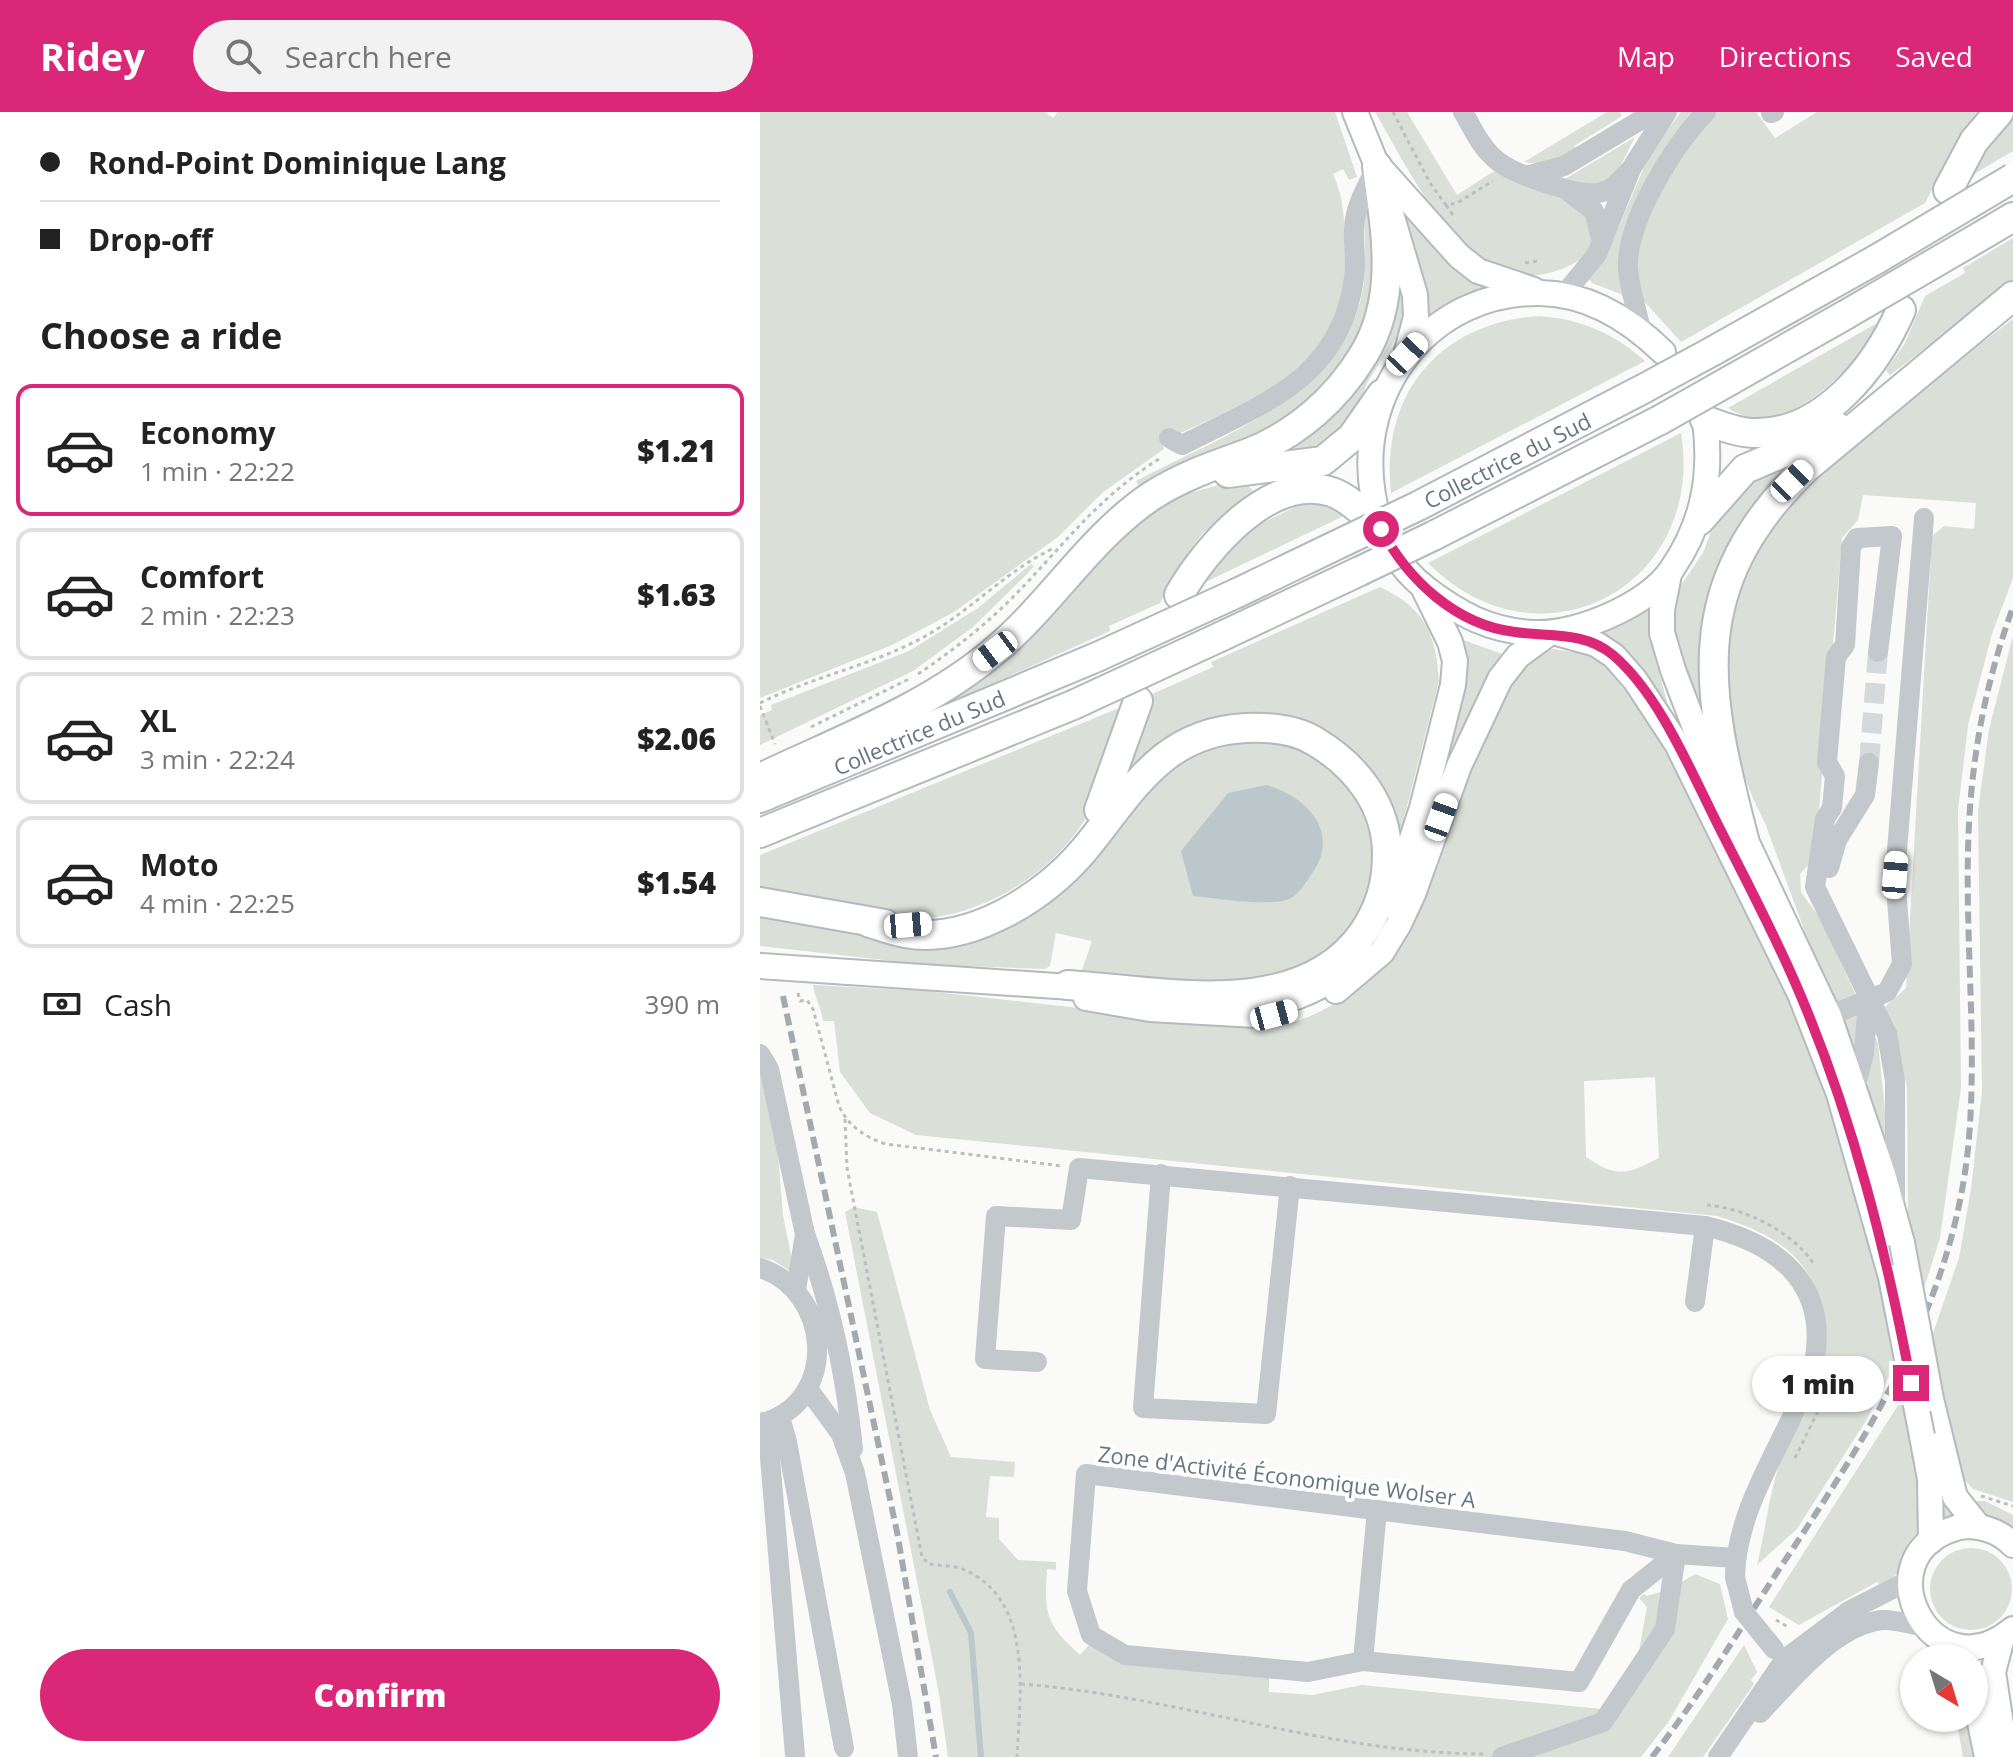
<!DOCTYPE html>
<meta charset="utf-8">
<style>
body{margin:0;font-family:"Open Sans",sans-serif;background:#f2f2f2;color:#222;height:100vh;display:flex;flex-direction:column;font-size:30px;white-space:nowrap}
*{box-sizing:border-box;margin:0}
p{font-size:26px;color:#767676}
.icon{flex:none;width:44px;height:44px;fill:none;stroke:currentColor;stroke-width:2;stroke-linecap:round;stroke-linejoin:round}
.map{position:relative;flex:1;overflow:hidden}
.sheet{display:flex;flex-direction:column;background:#fff;width:760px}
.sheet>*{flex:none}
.top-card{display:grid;align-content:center;height:176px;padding:0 40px;background:#fff}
.needle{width:52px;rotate:142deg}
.buttons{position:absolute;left:1140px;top:1532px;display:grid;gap:16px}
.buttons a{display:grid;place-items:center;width:88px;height:88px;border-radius:50%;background:#fff;box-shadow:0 2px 6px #0004;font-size:40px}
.end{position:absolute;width:36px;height:36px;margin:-18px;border:10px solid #db2777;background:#fff;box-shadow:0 0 0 4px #fff}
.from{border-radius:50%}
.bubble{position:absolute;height:56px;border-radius:28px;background:#fff;box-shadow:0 2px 6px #0004;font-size:26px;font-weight:800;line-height:56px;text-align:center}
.car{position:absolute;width:24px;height:48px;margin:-24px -12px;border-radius:10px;box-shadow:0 0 6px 2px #0007;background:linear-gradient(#fff 24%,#345 0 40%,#fff 0 76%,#345 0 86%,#fff 0)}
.top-card b{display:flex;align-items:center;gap:28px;height:76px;font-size:30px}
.top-card b+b{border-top:2px solid #e0e0e0}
.top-card i{width:20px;height:20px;background:#222}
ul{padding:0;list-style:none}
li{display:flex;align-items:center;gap:24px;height:132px;margin:0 16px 12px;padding:0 24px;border:4px solid #e0e0e0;border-radius:16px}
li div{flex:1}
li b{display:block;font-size:30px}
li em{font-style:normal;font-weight:800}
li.on{border-color:#db2777}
li>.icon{width:72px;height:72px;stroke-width:1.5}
h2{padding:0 40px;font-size:36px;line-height:96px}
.pay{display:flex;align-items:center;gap:20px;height:88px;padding:0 40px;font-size:30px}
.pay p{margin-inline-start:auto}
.action{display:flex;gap:16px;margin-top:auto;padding:16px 40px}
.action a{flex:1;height:92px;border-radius:48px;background:#db2777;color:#fff;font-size:32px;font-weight:800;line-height:92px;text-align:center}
header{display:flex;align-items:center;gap:48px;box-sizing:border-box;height:112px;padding:0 40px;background:#db2777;color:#fff}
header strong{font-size:38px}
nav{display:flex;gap:44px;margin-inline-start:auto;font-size:28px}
.search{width:560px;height:72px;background:#f2f2f2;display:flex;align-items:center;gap:20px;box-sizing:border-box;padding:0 28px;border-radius:44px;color:#767676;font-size:30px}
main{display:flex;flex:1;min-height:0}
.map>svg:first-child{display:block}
.green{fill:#dadfd7;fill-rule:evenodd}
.water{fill:#bbc7cb}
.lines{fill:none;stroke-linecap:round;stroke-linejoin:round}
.stream{stroke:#bbc7cb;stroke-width:6}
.minor-tunnel{stroke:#d5d9db;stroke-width:20;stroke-dasharray:20 10;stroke-linecap:butt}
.major-casing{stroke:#b5babe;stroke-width:28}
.highway-casing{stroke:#b4b9bd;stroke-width:32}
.path{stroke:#bbbfc2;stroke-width:3;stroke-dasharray:4 4;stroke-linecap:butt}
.minor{stroke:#c3c8cc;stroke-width:20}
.major{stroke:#fff;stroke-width:24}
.highway{stroke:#fff;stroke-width:28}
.rail{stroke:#a2aab0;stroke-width:6;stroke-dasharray:12 6;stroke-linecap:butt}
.major-bridge-casing{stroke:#b5babe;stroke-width:28;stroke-linecap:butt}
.highway-bridge-casing{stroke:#b4b9bd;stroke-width:32;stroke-linecap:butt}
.path-bridge{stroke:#bbbfc2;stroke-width:3;stroke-dasharray:4 4;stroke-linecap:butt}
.minor-bridge{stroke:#c3c8cc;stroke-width:20}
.major-bridge{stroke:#fff;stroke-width:24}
.highway-bridge{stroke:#fff;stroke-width:28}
.route{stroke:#db2777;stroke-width:10}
.labels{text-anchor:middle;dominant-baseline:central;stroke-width:8;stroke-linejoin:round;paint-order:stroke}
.street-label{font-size:22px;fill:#657683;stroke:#fff}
</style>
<header>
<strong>Ridey</strong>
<div class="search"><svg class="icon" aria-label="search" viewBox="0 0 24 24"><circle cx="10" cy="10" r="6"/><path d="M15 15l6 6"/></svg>Search here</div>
<nav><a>Map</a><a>Directions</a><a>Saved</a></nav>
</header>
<main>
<section class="sheet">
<div class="top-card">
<b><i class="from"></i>Rond-Point Dominique Lang</b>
<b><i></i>Drop-off</b>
</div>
<h2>Choose a ride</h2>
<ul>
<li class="on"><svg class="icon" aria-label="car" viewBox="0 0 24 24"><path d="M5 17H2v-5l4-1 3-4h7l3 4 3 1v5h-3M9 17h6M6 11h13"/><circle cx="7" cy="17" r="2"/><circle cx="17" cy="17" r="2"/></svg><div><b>Economy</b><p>1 min · 22:22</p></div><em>$1.21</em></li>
<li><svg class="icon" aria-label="car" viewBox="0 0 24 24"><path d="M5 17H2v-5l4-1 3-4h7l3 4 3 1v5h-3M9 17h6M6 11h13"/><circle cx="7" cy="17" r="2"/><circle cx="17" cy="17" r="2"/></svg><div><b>Comfort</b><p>2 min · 22:23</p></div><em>$1.63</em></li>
<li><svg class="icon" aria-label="car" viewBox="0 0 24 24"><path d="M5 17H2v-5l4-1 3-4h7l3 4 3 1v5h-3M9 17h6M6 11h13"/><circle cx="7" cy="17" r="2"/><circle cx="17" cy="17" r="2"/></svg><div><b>XL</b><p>3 min · 22:24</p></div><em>$2.06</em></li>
<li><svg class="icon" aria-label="car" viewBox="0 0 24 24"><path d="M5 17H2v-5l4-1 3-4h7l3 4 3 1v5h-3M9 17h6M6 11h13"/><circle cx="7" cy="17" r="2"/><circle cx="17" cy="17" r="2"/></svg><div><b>Moto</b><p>4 min · 22:25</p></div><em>$1.54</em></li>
</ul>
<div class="pay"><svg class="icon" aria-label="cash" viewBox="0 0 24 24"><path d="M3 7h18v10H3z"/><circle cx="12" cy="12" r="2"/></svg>Cash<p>390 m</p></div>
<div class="action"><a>Confirm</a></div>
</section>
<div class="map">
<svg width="1253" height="1645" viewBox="0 0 1253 1645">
<rect width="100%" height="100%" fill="#fafaf8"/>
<g class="green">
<path d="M0 0H285L293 6 298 0H575L597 65 589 68 583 57 573 62C584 86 584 108 586 134 592 256 493 287 401 330L404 337 342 381 298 425 194 500 132 533 0 586Z"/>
<path d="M615 0H647L697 83 734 59C757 72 814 81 828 102 858 151 772 175 738 159 683 132 645 51 615 0Z"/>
<path d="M847 0H859L862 4 814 34 816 38C800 48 783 54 764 50Z"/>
<polygon points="921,0 938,0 901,47 863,183 832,171 828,166 845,147 891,39"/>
<polygon points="955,0 996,0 1015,26 1057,0 1220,0 1198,28 1165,91 921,230 883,188 878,175 877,134 911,54"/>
<polygon points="1253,1 1253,39 1204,68"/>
<polygon points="875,25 856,63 836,74 805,67"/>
<path d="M610 96C616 121 617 176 611 204 604 236 558 292 530 308 482 335 427 347 379 374L376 369C457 326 574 287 600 190 608 162 604 131 604 103Z"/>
<polygon points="643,96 712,169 730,177 666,208"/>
<polygon points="1253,126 1253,170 1130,263 1126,258 1145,231 1165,184 1205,161 1203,156"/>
<polygon points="633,142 646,186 646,205 639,222 608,269 596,300 562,337 500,345 569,297"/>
<path d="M779 204C821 207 853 221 885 249L631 381C620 282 679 211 779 204Z"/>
<path d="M1126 206C1098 250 1026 335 968 296Z"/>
<path d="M1253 207V466L1232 522 1208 613 1198 698 1201 976 1180 1126 1163 1179 1148 1112 1147 975 1125 895 1146 876 1172 424 1184 414 1214 417 1216 391 1103 383 1098 408 1082 426 1055 746 1040 762 1041 780 1061 808 1118 931 1131 1054 1005 711C939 584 954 469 1050 364 1068 345 1093 331 1113 315 1159 279 1206 243 1253 207Z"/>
<path d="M921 321C946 475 779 563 668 451Z"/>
<polygon points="1053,335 1016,373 943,560 944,609 939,612 908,501 910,489 943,441 958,401 970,381"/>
<polygon points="489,365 487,371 495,382 442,422 422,449 400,491 349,514 350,519 184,593 181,586 388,402 415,385"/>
<polygon points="541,392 575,393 588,402 433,476 490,417"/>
<polygon points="271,452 274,454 266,463 213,515 153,559 0,633 0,603 12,598 11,593 149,539 218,496"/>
<path d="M620 475C665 496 676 522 679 569L640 722 625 692 510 605 376 658 368 657 390 583 453 555 451 550Z"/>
<polygon points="889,493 890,525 908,594 833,522"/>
<polygon points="1253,524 1253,1390 1213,1377 1202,1365 1172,1224 1199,1146 1211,1077 1222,979 1218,699 1229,617"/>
<polygon points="698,526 742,542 690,639 685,637"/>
<path d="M793 537 830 543 846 553 891 614 1007 827 1097 1063 1137 1249 1107 1307 1037 1417 997 1453C1004 1424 1008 1392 1016 1363 1025 1330 1050 1301 1059 1268 1062 1257 1061 1243 1062 1232 1066 1155 1026 1125 957 1104L156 1023 110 1001 80 960 74 909H63C62 896 54 885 53 873L165 879 472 913C488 913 506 916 521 913 566 906 630 858 651 818 686 749 700 671 734 601 748 573 760 546 793 537ZM895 965 899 1046C866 1063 857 1066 826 1045L824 969Z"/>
<path d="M369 592C356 626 346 663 331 696 300 760 216 810 145 807 97 804 48 792 0 784V743Z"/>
<path d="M485 630C512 632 539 633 561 649 641 705 624 815 539 856 482 883 383 864 322 858L332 829 296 821 290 854 285 857 169 853 0 834V801L232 819 274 800 308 774 401 664 442 640Z"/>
<polygon points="0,963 18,1042 23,1103 32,1148 30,1159 13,1148 0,1146"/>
<path d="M94 1095 117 1100 170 1298 191 1345 255 1350 254 1365 230 1364 226 1405 239 1406V1427L258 1448 296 1450V1458L287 1457C284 1504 286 1512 320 1543L330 1532 509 1563V1580L552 1583 602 1573 841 1597 879 1539 887 1495 879 1486 884 1482 887 1484 910 1477 935 1462 960 1472 968 1507 909 1609 881 1645H188L179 1582 85 1100Z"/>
<polygon points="1144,1284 1178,1394 1191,1390 1198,1404 1122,1476 1117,1470 1039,1513 1009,1495"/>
<path d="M1207 1389H1225L1253 1403V1416C1233 1414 1219 1404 1207 1389Z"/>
<circle cx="1211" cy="1477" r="41"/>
<polygon points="984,1533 997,1560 991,1568 994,1572 943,1645 908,1645"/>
<polygon points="1196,1606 1207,1606 1216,1645 1203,1645"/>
</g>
<path class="water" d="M506 673C547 684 582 721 551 763 546 771 539 781 531 786 512 796 456 786 433 784L421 739 468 681Z"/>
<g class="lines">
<polyline class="stream" points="190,1480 211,1521 221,1645"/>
<polyline class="minor-tunnel" points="1109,651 1118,540"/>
<g class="major-casing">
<g id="major">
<polyline points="595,0 617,54 655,183 656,205 647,239"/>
<polyline points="622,58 699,144 718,159 774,178"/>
<path d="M903 240C870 208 828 182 781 181 670 179 595 278 613 383 619 420 636 453 665 476 699 502 730 519 774 521 817 523 888 493 912 457 944 410 952 363 945 308"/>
<polyline points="909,462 902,498 902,521 913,558 945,642 1069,904 1123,1062 1142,1131"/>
<polyline points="800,522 836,532 854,544 875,568 917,632 1040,882 1079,982 1131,1165"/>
<polyline points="630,794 662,696 693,573 695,549 690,530 662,473"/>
<polyline points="0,854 325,876"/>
<polyline points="576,879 622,840 639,812 653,782 699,654 740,567 758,544 788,522"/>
<polyline points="326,886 390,897 496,903"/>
<path d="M480 894C519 895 556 881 586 857"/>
<polyline points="1171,1287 1195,1385 1219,1415"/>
<polyline points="1162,1324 1170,1367 1171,1429"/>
<path d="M1253 1433C1239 1418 1216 1411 1196 1416 1100 1444 1172 1585 1253 1517"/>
<polyline points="1242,1526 1233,1560 1246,1645"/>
<polyline points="1214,1581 1227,1645"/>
</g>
</g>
<g class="highway-casing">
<g id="highway">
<polyline points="1188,78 1214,29 1239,0"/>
<polyline points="1226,121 1253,105"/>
<polyline points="953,239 1117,147"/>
<polyline points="969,269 1087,202"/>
<path d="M945 308C960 314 976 320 992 321 1063 324 1116 255 1141 198"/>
<polyline points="468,361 563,349 592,325 622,282"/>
<polyline points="658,394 883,277"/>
<polyline points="939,409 985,357 1051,329 1076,314"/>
<polyline points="673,424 900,308"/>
<polyline points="477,481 585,429"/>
<path d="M419 483C446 436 510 360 572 380 591 387 606 404 621 417"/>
<polyline points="460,525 600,459"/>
<path d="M0 666C80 628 170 595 238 536 293 489 332 423 393 383 423 364 453 354 486 342 536 323 577 287 604 242 639 183 625 118 617 54"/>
<polyline points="0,686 337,545"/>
<polyline points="339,698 378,589"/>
<polyline points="0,721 313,593"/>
<path d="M984 727C945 578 924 474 1046 356L1253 184"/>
<polyline points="0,790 125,812"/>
<path d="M110 811C121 814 133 819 145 821 209 833 285 785 324 738 372 680 401 620 486 616 510 615 536 617 556 630 596 654 627 693 627 742 627 772 620 796 603 821 539 911 403 879 308 873"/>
</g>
</g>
<g class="path">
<polyline points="633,0 670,71 686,93 697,91 733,69"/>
<polyline points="686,93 695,106"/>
<polyline points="765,151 778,149"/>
<path d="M158 562C189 541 218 519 245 493 302 437 332 389 402 345"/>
<path d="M0 591C52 565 109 554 160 527 208 502 244 460 292 437"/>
<polyline points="0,594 15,632"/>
<polyline points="51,615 151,566"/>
<path d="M38 881 40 889 47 888 53 897 79 994C89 1015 105 1025 126 1032L302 1054"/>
<path d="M85 1007 87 1056 162 1445 169 1452C180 1454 195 1453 205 1458 274 1489 260 1582 257 1645"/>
<path d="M947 1093C984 1096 1032 1119 1053 1151"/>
<polyline points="1035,1346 1058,1299"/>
<polyline points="1221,1384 1253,1394"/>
<path d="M261 1572C417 1584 566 1641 723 1642"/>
</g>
<g class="minor">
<path d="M703 0C713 17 722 38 739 50 756 63 817 84 838 81 851 79 860 69 868 60"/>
<polyline points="1011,1 1014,0"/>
<polyline points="770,63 804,54 894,0"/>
<polyline points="809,80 834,99 842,130"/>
<polyline points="802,185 837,142 871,57 907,0"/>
<path d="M881 218C877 199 870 178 868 158 865 110 914 33 946 0"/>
<path d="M409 326 422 333C502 292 581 267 594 166 597 149 593 133 594 117 594 95 608 73 617 54"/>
<polyline points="1118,540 1132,424 1097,426 1091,435 1085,533 1076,545 1067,650 1075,664 1072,696 1065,707 1055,775 1127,922 1135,969 1135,1085"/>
<polyline points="1069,756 1077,728 1105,683 1109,651"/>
<polyline points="1065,917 1069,904 1127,880 1142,852 1135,763 1164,406"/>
<polyline points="0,942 9,957 45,1122 36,1178"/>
<polyline points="1095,976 1104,941 1108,888"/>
<polyline points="401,1062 383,1296 506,1302 530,1074"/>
<path d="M45 1122C70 1189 86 1266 93 1337"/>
<path d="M0 1156C70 1178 80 1286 6 1310"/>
<polyline points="935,1190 945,1114"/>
<path d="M277 1250 225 1247 236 1104 311 1108 319 1056 945 1114C1021 1132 1073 1175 1052 1260 1048 1275 1038 1290 1032 1305 1008 1355 976 1408 975 1465"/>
<polyline points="48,1277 81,1322 95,1361 142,1592 148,1645"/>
<polyline points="20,1305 27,1330 84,1636"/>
<polyline points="4,1310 9,1334 35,1643"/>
<polygon points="326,1362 865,1429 916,1442 871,1478 819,1570 603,1549 548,1560 365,1543 331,1523 317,1479"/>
<polyline points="603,1549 617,1398"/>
<path d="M1000 1601C1032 1568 1073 1514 1122 1508 1135 1507 1153 1513 1165 1515"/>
<polyline points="742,1645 843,1610 905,1517 916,1442 975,1446"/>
<polyline points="958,1645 1025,1547 1089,1499 1150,1468"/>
</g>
<use href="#major" class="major"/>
<use href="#highway" class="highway"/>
<g class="rail">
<polyline points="23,884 137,1420 176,1645"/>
<path d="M892 1645C938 1586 977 1522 1018 1459 1107 1325 1195 1191 1209 1026 1218 916 1202 805 1210 696 1215 626 1229 561 1253 495"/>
</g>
<g class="major-bridge-casing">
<g id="major-bridge">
<polyline points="1142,1131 1171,1287"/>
<polyline points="1131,1165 1162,1324"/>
</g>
</g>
<g class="highway-bridge-casing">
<g id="highway-bridge">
<polyline points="1117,147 1253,66"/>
<polyline points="1087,202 1226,121"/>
<polyline points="883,277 953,239"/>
<polyline points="900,308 969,269"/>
<polyline points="585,429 658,394"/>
<polyline points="600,459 673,424"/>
<polyline points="337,545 477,481"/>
<polyline points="313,593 460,525"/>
</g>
</g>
<polyline class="path-bridge" points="1016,1508 1030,1516"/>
<polyline class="minor-bridge" points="975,1465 984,1500 1014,1537"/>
<use href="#major-bridge" class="major-bridge"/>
<use href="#highway-bridge" class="highway-bridge"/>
</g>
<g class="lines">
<path class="route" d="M621 417C648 468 696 513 755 520 789 525 824 519 853 543 898 581 929 655 955 707 984 765 1015 822 1040 882 1093 1007 1126 1138 1151 1271"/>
</g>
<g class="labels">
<g class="street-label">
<text transform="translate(747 348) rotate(-27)">Collectrice du Sud</text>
<text transform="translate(159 620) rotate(-23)">Collectrice du Sud</text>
<text transform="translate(527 1364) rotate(7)">Zone d'Activité Économique Wolser A</text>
</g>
</g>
</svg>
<div class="buttons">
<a><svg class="needle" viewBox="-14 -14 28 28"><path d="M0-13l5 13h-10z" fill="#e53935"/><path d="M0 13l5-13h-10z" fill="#767676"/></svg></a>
</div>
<i class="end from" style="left:621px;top:417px"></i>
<i class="end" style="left:1151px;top:1271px"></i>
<div class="bubble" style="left:992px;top:1244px;width:132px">1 min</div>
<i class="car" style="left:647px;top:242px;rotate:43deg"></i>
<i class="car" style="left:1032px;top:369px;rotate:46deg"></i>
<i class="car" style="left:235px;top:539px;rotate:233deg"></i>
<i class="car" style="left:681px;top:705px;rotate:20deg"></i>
<i class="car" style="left:1135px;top:763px;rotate:5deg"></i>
<i class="car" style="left:148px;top:813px;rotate:85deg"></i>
<i class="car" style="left:514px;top:903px;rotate:75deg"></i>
</div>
</main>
